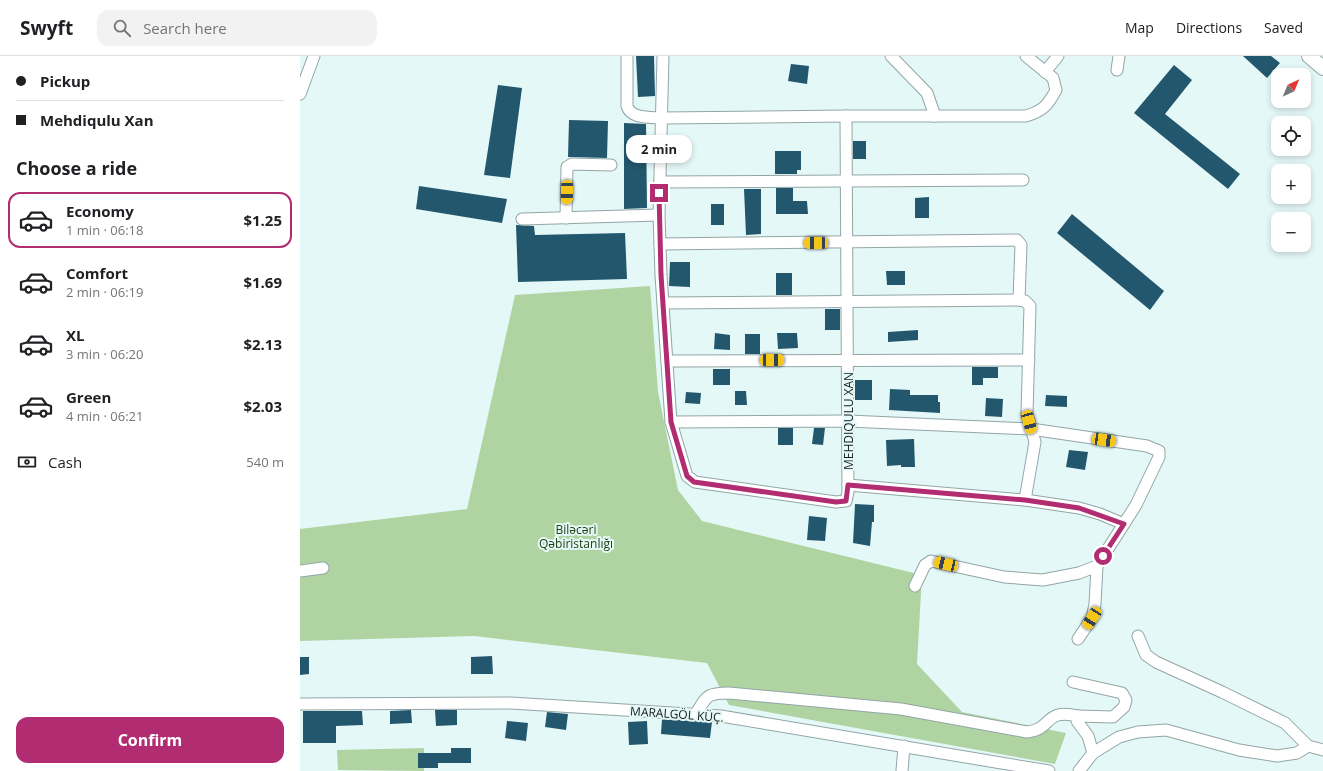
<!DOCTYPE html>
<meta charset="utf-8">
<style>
body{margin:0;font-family:"Open Sans",sans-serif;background:#f2f2f2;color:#202124;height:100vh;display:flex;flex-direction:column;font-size:15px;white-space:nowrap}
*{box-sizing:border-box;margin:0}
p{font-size:13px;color:#757577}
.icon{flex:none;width:22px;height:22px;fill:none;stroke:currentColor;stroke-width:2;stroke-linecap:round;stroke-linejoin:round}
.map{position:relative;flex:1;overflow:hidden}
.sheet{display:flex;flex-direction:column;background:#fff;width:300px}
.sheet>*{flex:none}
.banner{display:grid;align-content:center;height:88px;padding:0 16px;background:#fff}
.needle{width:26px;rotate:44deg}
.buttons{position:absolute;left:971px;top:12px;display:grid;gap:8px}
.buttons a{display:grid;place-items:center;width:40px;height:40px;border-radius:8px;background:#fff;box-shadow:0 2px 6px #0003;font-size:20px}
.end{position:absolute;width:18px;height:18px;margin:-9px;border:5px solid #b22c71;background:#fff;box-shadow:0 0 0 2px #fff}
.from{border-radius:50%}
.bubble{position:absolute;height:28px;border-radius:12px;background:#fff;box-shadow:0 2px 6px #0003;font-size:13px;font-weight:700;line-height:28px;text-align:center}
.car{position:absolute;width:12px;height:24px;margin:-12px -6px;border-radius:5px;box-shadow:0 0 3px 1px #0007;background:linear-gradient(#f5c518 24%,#345 0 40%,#f5c518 0 76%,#345 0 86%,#f5c518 0)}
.banner b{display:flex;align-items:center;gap:14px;height:38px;font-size:15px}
.banner b+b{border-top:1px solid #e0e0e0}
.banner i{width:10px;height:10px;background:#202124}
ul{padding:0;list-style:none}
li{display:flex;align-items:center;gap:12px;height:56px;margin:0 8px 6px;padding:0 8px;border:2px solid transparent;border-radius:12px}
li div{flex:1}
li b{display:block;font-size:15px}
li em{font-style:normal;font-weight:700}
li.current{border-color:#b22c71}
li>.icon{width:36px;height:36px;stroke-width:1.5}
h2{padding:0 16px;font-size:18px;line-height:48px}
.pay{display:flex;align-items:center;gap:10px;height:44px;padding:0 16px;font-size:15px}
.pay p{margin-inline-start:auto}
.cta{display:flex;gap:8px;margin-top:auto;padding:8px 16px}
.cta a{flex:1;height:46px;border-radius:12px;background:#b22c71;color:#fff;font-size:16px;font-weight:700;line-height:46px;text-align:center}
header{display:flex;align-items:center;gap:24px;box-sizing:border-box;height:56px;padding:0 20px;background:#fff;border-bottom:1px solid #e0e0e0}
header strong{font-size:19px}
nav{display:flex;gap:22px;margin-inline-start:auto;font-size:14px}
.search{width:280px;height:36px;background:#f2f2f2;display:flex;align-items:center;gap:10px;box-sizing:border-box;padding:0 14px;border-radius:12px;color:#757577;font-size:15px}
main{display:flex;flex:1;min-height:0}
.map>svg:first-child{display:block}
.green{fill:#b0d4a1}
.building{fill:#23576d}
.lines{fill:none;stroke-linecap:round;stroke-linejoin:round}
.minor-casing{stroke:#93a5a6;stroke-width:13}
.major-casing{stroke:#93a5a6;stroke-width:16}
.minor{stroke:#fff;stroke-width:11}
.major{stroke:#fff;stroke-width:14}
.route{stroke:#b22c71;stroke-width:5}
.labels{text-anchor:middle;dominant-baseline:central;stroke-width:4;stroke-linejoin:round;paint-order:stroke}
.street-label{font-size:12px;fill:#151c1c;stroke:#e5f8f8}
.park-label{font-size:12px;fill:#214010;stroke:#e5f8f8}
</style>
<header>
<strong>Swyft</strong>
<div class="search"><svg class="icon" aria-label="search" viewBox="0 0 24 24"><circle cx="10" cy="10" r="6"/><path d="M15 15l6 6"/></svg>Search here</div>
<nav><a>Map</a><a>Directions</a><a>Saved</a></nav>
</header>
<main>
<section class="sheet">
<div class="banner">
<b><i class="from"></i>Pickup</b>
<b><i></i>Mehdiqulu Xan</b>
</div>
<h2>Choose a ride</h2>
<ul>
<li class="current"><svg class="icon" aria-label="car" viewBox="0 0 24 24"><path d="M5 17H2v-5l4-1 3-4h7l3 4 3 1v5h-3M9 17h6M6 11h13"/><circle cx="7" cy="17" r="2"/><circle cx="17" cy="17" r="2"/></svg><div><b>Economy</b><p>1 min · 06:18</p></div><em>$1.25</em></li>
<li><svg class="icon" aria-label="car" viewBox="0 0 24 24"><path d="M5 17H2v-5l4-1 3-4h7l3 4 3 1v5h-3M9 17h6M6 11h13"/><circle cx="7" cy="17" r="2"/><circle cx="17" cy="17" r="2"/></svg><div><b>Comfort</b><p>2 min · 06:19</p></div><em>$1.69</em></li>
<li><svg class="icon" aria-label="car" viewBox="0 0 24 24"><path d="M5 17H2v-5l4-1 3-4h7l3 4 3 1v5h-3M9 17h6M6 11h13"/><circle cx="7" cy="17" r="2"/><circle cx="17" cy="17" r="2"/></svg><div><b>XL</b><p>3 min · 06:20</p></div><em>$2.13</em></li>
<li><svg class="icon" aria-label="car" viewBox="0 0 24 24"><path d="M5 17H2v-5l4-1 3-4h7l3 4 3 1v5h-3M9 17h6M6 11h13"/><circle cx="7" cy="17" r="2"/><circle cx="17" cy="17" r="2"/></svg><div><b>Green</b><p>4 min · 06:21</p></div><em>$2.03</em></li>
</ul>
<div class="pay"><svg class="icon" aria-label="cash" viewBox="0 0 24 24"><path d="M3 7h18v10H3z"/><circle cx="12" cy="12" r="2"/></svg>Cash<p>540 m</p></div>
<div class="cta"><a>Confirm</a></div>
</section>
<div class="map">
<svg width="1023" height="715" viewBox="0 0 1023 715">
<rect width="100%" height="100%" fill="#e5f8f8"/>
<g class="green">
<polygon points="350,230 358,336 378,434 402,465 622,519 617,608 662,656 766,677 755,708 429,649 407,607 174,580 0,585 0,473 167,453 215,239"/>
<polygon points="124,692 124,715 38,714 37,694"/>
</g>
<g class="building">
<polygon points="336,0 354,0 355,40 338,41"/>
<polygon points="943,0 971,0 980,7 967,22"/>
<polygon points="491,8 509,10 507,28 488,25"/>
<polygon points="874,9 892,24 865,58 940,118 928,133 834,57"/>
<polygon points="198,29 222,32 210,122 184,119"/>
<polygon points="269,64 308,65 307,102 268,101"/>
<polygon points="324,67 346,68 347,152 324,153"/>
<rect x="553" y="85" width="13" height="18"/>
<polygon points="475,95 501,95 501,114 497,114 497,118 475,118"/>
<polygon points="119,130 207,143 202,167 116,153"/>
<polygon points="476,132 493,132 493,145 507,145 508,158 476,158"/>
<polygon points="444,133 461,133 461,178 446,179"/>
<polygon points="629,141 629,162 615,162 615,142"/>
<rect x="411" y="148" width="13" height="21"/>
<polygon points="772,158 864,235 850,254 757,177"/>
<polygon points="216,169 234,170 235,179 325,177 327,223 218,226"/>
<polygon points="370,206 390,206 390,231 369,230"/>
<polygon points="586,215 605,215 605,229 587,229"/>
<rect x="476" y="217" width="16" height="22"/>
<rect x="525" y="253" width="15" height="21"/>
<polygon points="618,274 618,284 588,286 588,276"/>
<polygon points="415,277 430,279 430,294 414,293"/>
<polygon points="477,277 497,277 498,292 478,293"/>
<rect x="445" y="278" width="15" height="20"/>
<polygon points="672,311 698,311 698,322 683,322 683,329 672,329"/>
<rect x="413" y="313" width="17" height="16"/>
<rect x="555" y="324" width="17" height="20"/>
<polygon points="590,333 610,334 610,339 638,339 638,346 640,346 640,357 589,354"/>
<polygon points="435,335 446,335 447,349 435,349"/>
<polygon points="386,336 401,337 400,348 385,347"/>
<polygon points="746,339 767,340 767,351 745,350"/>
<polygon points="686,342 703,343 702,361 685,360"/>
<rect x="478" y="372" width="15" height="17"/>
<polygon points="514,372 525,372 523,389 512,388"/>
<polygon points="614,383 615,411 601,411 601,409 587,410 586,384"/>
<polygon points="769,394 788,396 785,414 766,411"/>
<polygon points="555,448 574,449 574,466 572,466 570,490 553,487"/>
<polygon points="509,460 527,462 525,485 507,484"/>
<polygon points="192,600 193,618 171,618 171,601"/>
<polygon points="0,601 9,601 9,618 0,619"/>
<polygon points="111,654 112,667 90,668 90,655"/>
<polygon points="135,654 157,654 157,669 136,670"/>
<polygon points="3,655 62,655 63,669 36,670 36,687 3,687"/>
<polygon points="247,656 268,658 266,674 245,671"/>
<polygon points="362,663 412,666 410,682 361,678"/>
<polygon points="207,665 228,667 226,685 205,682"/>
<polygon points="347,665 348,688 329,689 328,666"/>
<polygon points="151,692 171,692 171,707 138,707 138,712 118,712 118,697 151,697"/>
</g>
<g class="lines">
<g class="minor-casing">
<g id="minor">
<path d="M327 0V50C331 63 350 61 362 62L546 60H726C743 55 748 49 756 34L753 22 726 0"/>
<polyline points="363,0 359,159 361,219 371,366 387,420 395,426 536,446 546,445 548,436 546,60"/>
<polyline points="591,0 627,37 635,60"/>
<polyline points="817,14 819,0"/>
<polyline points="745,16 758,0"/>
<polyline points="0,38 14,0"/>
<polyline points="360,126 723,124"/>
<polyline points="266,162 267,111 272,108 311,109"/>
<polyline points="222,163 359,159"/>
<polyline points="360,188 717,184 721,189 719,244"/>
<polyline points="363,247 719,244 725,245 730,250 727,358 735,386 725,444"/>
<polyline points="367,305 729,304"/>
<polyline points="371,366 548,365 731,373 847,390 859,395 859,401 836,449 797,510 779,517 743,524 704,521 631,505 625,509 615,530"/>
<polyline points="548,429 725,444 779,452 800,458 824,468"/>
<polyline points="0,515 23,512"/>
<polyline points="838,580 846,599 856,606 922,636 985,667 1008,690 1023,694"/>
<polyline points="778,583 792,562 795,548 797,510"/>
<polyline points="773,626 822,637 826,644 824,651 813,661 778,660 777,665 788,680 793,697"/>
<polyline points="0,648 211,647 421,660 749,715"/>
<path d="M395 659C407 640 406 637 429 637L601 653 727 676C754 673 743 652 778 660"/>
<polyline points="602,715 604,690"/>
<polyline points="779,715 793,697 819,681 838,676 866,674 939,694 977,700 997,697 1008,690"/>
</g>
</g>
<g class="major-casing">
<polyline id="major" points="1009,0 1023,12"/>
</g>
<use href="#minor" class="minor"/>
<use href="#major" class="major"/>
</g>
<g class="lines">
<polyline class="route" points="359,137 361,219 371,366 387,420 394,426 536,446 546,445 548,429 725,444 779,452 824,468 803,500"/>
</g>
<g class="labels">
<g class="street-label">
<text transform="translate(548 365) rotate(-90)">MEHDIQULU XAN</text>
<text transform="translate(377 658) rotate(4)">MARALGÖL KÜÇ.</text>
</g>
<g class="park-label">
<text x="276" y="473">Biləcəri<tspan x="276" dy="14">Qəbiristanlığı</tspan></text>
</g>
</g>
</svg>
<div class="buttons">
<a><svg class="needle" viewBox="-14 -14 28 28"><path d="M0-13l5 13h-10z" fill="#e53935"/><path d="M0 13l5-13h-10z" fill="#757577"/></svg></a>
<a><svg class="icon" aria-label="locate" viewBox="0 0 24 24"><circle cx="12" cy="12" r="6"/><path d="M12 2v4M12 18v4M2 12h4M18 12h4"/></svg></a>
<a>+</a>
<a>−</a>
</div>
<i class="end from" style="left:803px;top:500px"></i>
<i class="end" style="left:359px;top:137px"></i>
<div class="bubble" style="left:326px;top:79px;width:66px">2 min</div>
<i class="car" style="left:267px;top:136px;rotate:181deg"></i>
<i class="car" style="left:516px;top:187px;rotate:270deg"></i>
<i class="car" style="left:472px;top:304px;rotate:90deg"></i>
<i class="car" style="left:729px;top:366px;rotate:165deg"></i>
<i class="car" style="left:804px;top:384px;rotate:98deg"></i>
<i class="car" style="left:646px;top:508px;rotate:283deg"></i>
<i class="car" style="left:792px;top:562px;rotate:213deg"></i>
</div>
</main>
